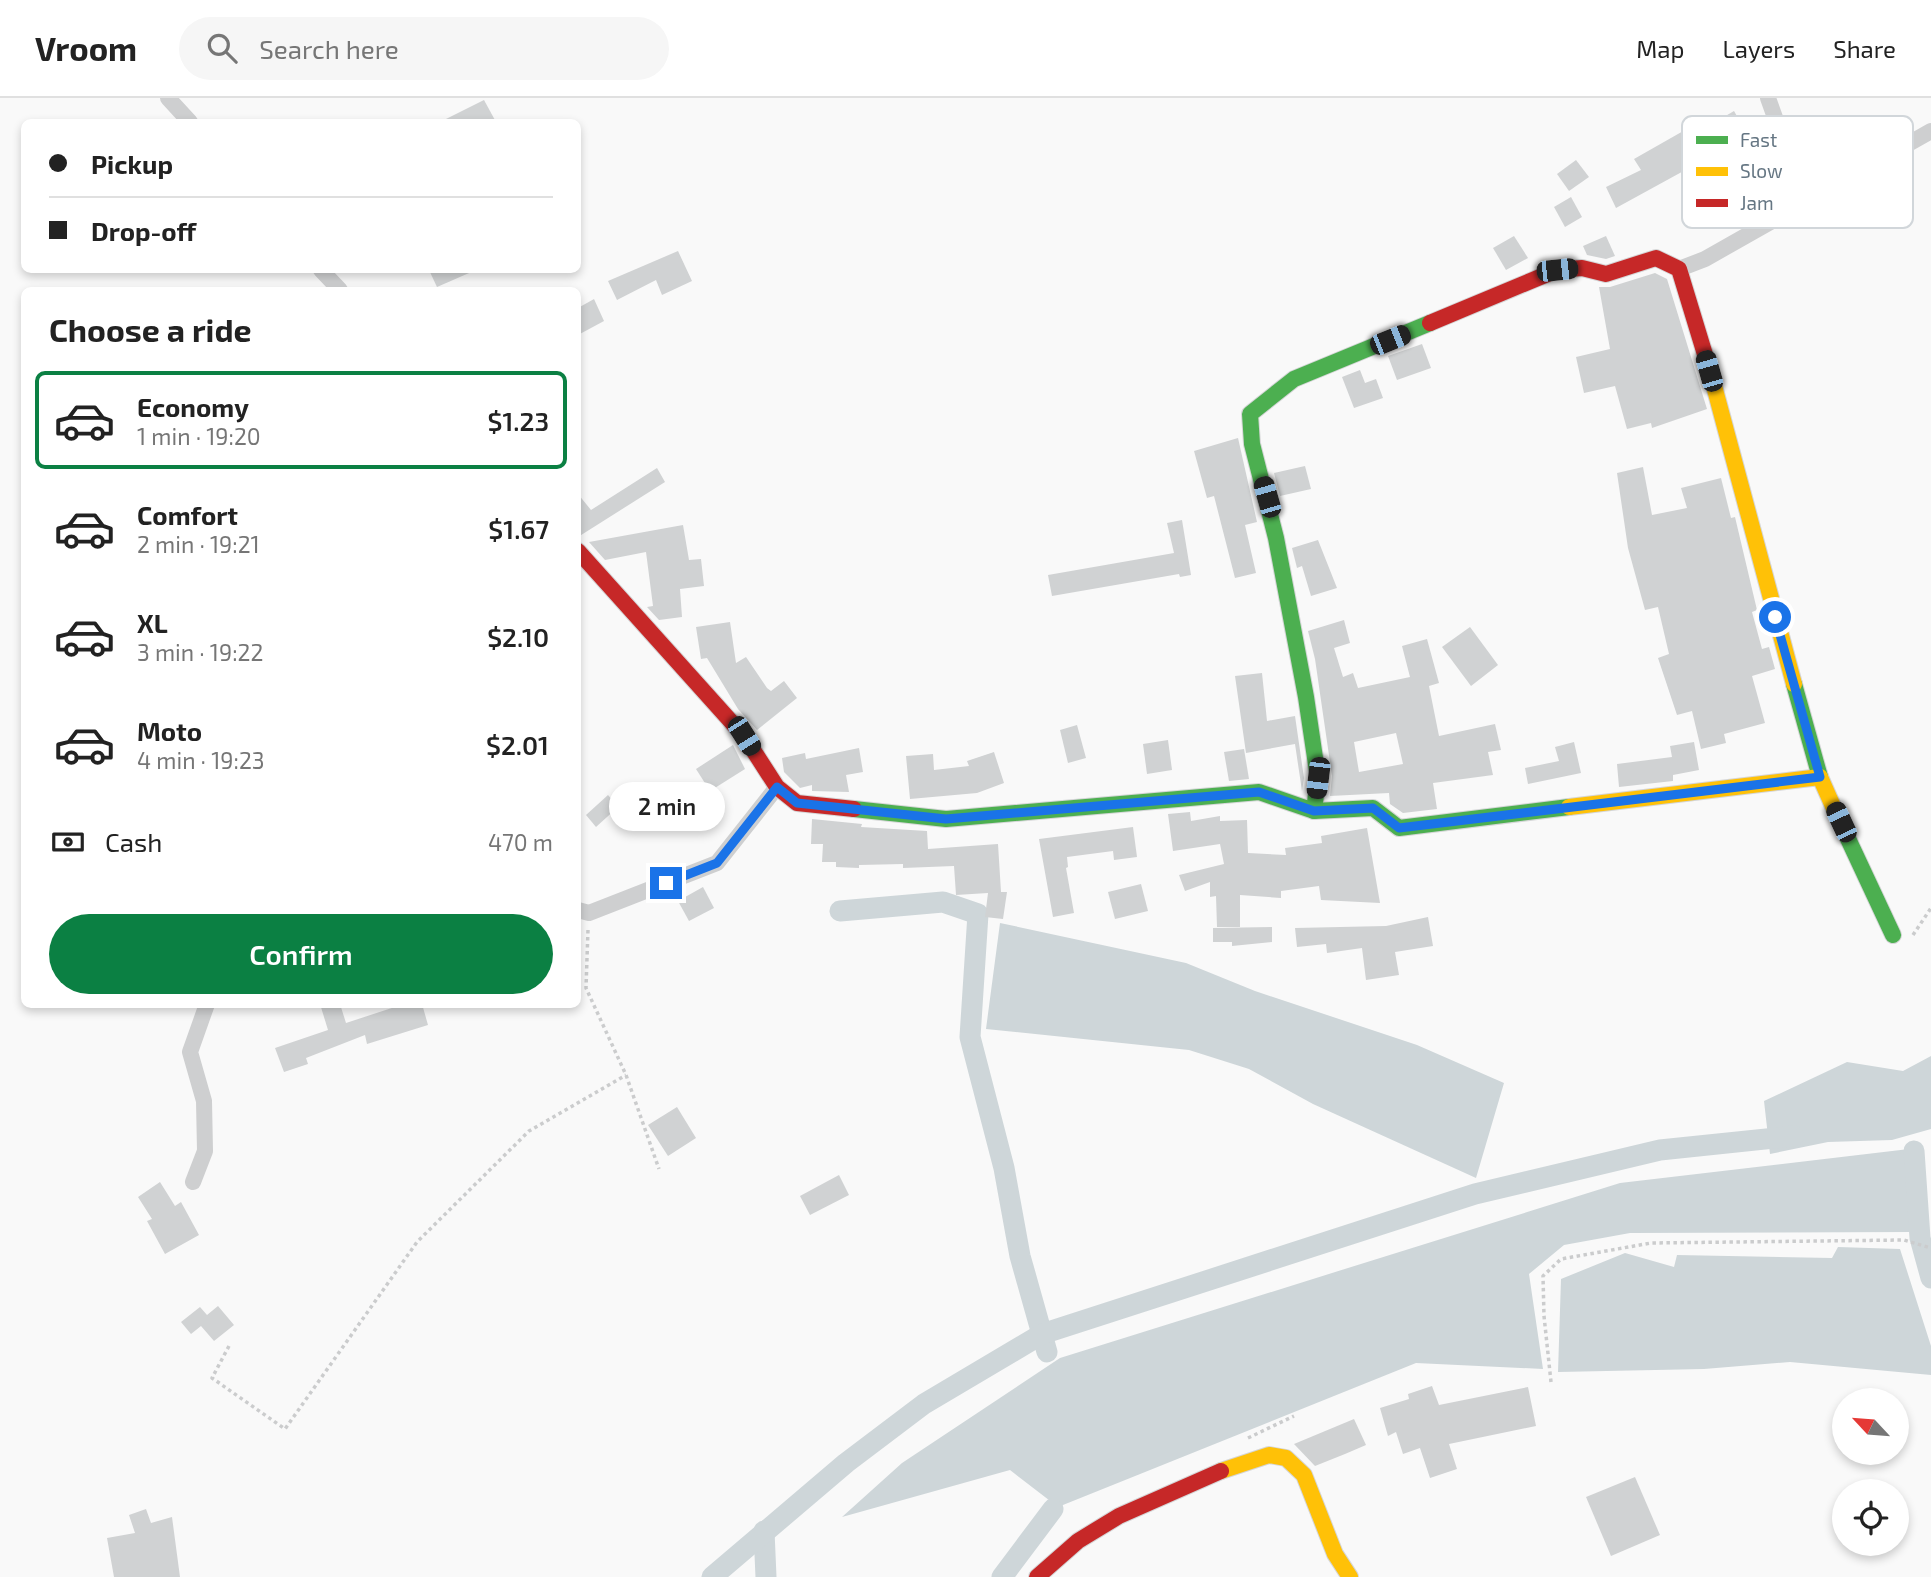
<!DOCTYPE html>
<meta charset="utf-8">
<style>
body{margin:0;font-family:"Exo 2",sans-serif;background:#f6f6f6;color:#222;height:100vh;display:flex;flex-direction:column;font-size:26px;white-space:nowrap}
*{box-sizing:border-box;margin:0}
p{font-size:23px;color:#767676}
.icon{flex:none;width:38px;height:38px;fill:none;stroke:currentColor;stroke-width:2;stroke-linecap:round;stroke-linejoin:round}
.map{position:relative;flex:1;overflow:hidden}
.details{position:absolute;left:21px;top:189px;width:560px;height:721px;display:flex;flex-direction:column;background:#fff;border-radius:10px;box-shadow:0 4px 10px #0003}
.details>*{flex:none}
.top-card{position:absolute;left:21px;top:21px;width:560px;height:154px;border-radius:10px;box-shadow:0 4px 10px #0003;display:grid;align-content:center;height:154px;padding:0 28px;background:#fff}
.needle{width:46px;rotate:296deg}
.tools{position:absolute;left:1832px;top:1290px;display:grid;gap:14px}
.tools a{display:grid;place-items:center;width:77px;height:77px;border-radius:50%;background:#fff;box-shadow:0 4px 10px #0003;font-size:35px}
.end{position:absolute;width:32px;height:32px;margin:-16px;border:9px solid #1a73e8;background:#fff;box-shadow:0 0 0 4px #fff}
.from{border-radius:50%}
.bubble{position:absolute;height:49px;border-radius:24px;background:#fff;box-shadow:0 4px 10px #0003;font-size:23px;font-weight:600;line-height:49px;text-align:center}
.car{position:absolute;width:21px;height:42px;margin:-21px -10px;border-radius:9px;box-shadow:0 0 5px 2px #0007;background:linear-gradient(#222 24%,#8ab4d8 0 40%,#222 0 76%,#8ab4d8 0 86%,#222 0)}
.top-card b{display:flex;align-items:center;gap:24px;height:66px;font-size:26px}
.top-card b+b{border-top:2px solid #e0e0e0}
.top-card i{width:18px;height:18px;background:#222}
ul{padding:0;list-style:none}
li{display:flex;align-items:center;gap:21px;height:98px;margin:0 14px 10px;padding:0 14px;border:4px solid transparent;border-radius:10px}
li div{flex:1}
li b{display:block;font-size:26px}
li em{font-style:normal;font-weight:600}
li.active{border-color:#0b8043}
li>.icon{width:63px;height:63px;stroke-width:1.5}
h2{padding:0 28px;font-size:32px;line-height:84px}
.pay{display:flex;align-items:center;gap:18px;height:77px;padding:0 28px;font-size:26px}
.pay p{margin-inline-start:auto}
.primary-button{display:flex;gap:14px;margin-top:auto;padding:14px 28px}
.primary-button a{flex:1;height:80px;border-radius:42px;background:#0b8043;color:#fff;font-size:28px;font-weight:600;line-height:80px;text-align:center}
header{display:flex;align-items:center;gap:42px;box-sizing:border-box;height:98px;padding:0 35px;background:#fff;border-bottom:2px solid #e0e0e0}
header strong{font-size:33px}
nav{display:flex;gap:38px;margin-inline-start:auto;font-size:24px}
.search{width:490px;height:63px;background:#f6f6f6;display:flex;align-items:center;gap:18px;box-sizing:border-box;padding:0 24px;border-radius:38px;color:#767676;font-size:26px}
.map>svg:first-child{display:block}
.water{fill:#ced6d9}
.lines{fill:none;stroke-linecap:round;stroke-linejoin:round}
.canal{stroke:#ced6d9;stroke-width:21}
.building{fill:#d0d2d3;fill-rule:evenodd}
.fast-casing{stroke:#d5d6d7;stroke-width:18}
.slow-casing{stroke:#d5d6d7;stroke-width:18}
.jam-casing{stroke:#d5d6d7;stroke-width:18}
.path{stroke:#cbcccd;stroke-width:3.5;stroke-dasharray:3.5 3.5;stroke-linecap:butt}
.street{stroke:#cecfd0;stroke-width:16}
.fast{stroke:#4caf50;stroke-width:16}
.slow{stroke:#ffc107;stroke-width:16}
.jam{stroke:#c62828;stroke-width:16}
.route{stroke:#1a73e8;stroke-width:9}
.key{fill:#fff;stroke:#d1d6da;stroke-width:2}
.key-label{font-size:19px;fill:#657683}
</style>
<header>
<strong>Vroom</strong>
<div class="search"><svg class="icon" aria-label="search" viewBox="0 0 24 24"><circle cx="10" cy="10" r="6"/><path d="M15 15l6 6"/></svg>Search here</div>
<nav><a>Map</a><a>Layers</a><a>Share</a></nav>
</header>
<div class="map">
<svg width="1931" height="1479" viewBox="0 0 1931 1479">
<rect width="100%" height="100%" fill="#f9f9f9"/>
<g class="water">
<polygon points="1000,825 1186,865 1255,893 1417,947 1504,985 1476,1080 1313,1006 1249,971 1189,952 986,931"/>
<polygon points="1931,958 1931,1031 1892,1042 1828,1044 1770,1056 1764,1003 1847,964 1903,973"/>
<polygon points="1909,1051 1913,1134 1630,1135 1564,1147 1529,1176 1543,1271 1416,1265 1058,1409 1010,1372 842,1419 902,1365 1060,1260 1620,1085"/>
<polygon points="1838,1149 1900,1151 1931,1248 1931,1277 1790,1264 1704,1271 1558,1274 1561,1181 1625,1155 1674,1169 1677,1157 1832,1160"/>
</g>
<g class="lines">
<g class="canal">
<polyline points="840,813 943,804 978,816 970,939 1004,1070 1020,1158 1047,1254"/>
<polyline points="1914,1053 1920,1140 1931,1180"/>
<polyline points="764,1433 766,1479"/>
<polyline points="712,1479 846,1365 924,1306 1042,1236 1475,1096 1660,1052 1794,1038"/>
<polyline points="1002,1479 1053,1411"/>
</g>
</g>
<g class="building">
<polygon points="484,2 496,24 440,24"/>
<polygon points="1734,13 1746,34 1685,63 1689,70 1616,110 1606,89 1641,72 1634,61 1685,32 1690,39"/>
<polygon points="1576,62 1589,79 1569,93 1557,76"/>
<polygon points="1571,99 1582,119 1565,129 1554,109"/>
<polygon points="1514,138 1528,160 1506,172 1493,150"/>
<polygon points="1606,138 1615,158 1606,161 1587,157 1583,148"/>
<polygon points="678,153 692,183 662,197 656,182 617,202 608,183"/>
<polygon points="429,172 476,172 437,189"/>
<polygon points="1655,175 1667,181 1707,311 1652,330 1651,325 1627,331 1615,288 1584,295 1576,259 1610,251 1599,189 1610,189"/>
<polygon points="594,201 604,223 578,237 578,210"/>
<polygon points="1422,246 1431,270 1397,282 1388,258"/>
<polygon points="1360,272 1365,285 1376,281 1383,300 1354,310 1342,279"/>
<polygon points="1238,340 1257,424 1245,427 1256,475 1235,480 1214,398 1207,400 1194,353"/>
<polygon points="1305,368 1311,391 1280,398 1274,375"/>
<polygon points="1643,369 1652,417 1687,410 1681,390 1721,380 1731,420 1735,419 1757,512 1752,514 1762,551 1769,549 1775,571 1752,578 1765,625 1724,636 1726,645 1701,651 1692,613 1677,617 1658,560 1669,556 1658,509 1645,512 1628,450 1617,375"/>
<polygon points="657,370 665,384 578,439 578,396 591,412"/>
<polygon points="1182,422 1191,477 1180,479 1179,476 1052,498 1048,477 1174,455 1167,425"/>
<polygon points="683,427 689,462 701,461 704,488 680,491 682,519 659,522 647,509 653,508 646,454 605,462 589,444"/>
<polygon points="1318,442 1337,490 1311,498 1302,468 1297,470 1292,450"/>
<path d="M1344 522 1350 545 1334 550 1343 579 1353 575 1358 590 1410 579 1402 548 1427 541 1439 585 1429 588 1439 638 1495 626 1501 652 1488 654 1493 677 1433 685 1437 711 1403 715 1390 706 1389 695 1330 698 1332 678 1315 561 1308 533ZM1396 635 1403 666 1359 674 1354 644Z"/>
<polygon points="730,524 736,565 746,559 767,590 771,593 784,583 797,600 757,632 738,611 707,560 701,561 696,529"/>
<polygon points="1470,529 1498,567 1471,588 1442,549"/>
<polygon points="1262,575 1267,623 1295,618 1304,680 1302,693 1295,646 1246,655 1235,578"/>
<polygon points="1077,627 1086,660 1068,665 1060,632"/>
<polygon points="1168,642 1172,672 1147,676 1143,646"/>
<polygon points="1574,644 1581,675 1528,686 1525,670 1559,663 1555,649"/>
<polygon points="1694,644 1699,672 1673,677 1673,683 1619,689 1617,666 1672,659 1670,648"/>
<polygon points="733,647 745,671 710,693 696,671"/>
<polygon points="859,650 863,674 846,677 849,694 812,693 812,687 800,690 784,674 782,660 805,655 806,661"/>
<polygon points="1244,651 1249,681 1229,683 1224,654"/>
<polygon points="994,654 1004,685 977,695 910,701 906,658 933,656 934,672 969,668 967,663"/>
<polygon points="608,697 618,709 596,729 586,717"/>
<polygon points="1190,714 1191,723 1220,718 1220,723 1247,722 1248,755 1286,757 1285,750 1322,745 1321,738 1367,730 1380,805 1321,802 1319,788 1281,793 1281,800 1240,797 1240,829 1217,829 1216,798 1210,799 1210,784 1185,793 1179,777 1224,766 1220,746 1173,753 1168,716"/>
<polygon points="812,721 862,726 861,729 927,733 928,751 998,746 1001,794 1007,794 1003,821 985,819 988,795 956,797 954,768 903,770 903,766 859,767 859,770 836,769 836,764 822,764 823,746 811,746"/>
<polygon points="1133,729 1137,759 1114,762 1113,753 1067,759 1068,769 1066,770 1074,815 1053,819 1039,741"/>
<polygon points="1141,786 1148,813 1115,821 1108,794"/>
<polygon points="703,789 714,810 689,823 678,803"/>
<polygon points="1428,819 1433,848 1395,854 1399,877 1366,882 1362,850 1327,855 1326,846 1297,849 1295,830 1386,828"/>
<polygon points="1272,829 1272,844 1232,848 1232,844 1213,844 1213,830"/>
<polygon points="320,906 340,906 346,925 404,906 422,906 428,927 367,946 365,937 306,960 308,966 284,974 275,950 328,932"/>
<polygon points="677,1009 696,1040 668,1058 648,1027"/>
<polygon points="839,1077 849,1097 810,1117 800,1098"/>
<polygon points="160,1084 175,1108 181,1104 199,1137 165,1156 147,1123 152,1121 138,1099"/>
<polygon points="218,1208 234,1227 214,1243 201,1228 191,1236 181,1224 200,1209 207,1217"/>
<polygon points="1432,1288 1439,1307 1528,1289 1536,1328 1449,1346 1457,1371 1430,1380 1420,1350 1403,1356 1396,1334 1388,1338 1380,1310 1409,1301 1408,1296"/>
<polygon points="1354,1321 1366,1347 1345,1356 1315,1368 1294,1346"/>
<polygon points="1635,1379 1660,1437 1611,1458 1586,1399"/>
<polygon points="146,1411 151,1425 172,1419 180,1479 114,1479 107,1440 135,1435 129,1417"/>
</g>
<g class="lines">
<g class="fast-casing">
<g id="fast">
<polyline points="1794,586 1820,679"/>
<polyline points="854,711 946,721 1259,694 1314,713 1373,710 1399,730 1569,709"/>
<polyline points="1314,713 1318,680 1306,599 1276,440 1252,346 1250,316 1294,281 1430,225"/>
<polyline points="1836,715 1893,837"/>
</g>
</g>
<g class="slow-casing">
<g id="slow">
<polyline points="1710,273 1794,586"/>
<polyline points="1569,709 1820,679 1836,715"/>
<polyline points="1221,1373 1269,1357 1286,1360 1304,1377 1335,1456 1350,1479"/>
</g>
</g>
<g class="jam-casing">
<g id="jam">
<polyline points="1430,225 1557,172 1582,170 1606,176 1656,160 1679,171 1710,273"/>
<polyline points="578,453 744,638 777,689 797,705 854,711"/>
<polyline points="1037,1479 1078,1443 1119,1418 1221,1373"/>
</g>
</g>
<g class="path">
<polyline points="588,832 586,890 626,977 659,1071"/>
<polyline points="1913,837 1931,810"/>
<polyline points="229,1248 212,1280 285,1331 417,1144 529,1033 626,977"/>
<polyline points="1551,1284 1544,1218 1543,1178 1561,1161 1651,1145 1904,1142 1931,1150"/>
<polyline points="1248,1340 1294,1318"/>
</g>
<g class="street">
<polyline points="168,0 190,24"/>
<polyline points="1768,0 1806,106"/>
<polyline points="1679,171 1705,161 1931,33"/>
<polyline points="321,172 340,192"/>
<polyline points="578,812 589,815 717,765 777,689"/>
<polyline points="193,1084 205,1053 204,1003 190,954 207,906"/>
</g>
<use href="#fast" class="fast"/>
<use href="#slow" class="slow"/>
<use href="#jam" class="jam"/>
</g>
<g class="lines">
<polyline class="route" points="666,785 717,765 777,689 797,705 946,721 1259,694 1314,713 1373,710 1399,730 1820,679 1775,519"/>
</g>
<rect x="1682" y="18" width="231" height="112" rx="10" class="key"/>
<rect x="1696" y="38" width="32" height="8" fill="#4caf50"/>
<rect x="1696" y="69" width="32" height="9" fill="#ffc107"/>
<rect x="1696" y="101" width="32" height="8" fill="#c62828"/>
<g class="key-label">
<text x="1740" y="49">Fast</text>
<text x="1740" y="80">Slow</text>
<text x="1740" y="112">Jam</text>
</g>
</svg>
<div class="tools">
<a><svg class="needle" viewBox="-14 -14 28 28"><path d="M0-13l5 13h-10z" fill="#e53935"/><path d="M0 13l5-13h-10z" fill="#767676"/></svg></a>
<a><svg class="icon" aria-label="locate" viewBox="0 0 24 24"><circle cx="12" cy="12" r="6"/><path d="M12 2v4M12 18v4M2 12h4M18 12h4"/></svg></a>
</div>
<i class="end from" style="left:1775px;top:519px"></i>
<i class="end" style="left:666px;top:785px"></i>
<div class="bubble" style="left:609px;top:684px;width:116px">2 min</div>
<i class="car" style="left:1557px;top:172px;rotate:84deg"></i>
<i class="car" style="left:1390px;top:242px;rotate:68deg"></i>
<i class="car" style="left:1709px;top:273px;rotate:344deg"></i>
<i class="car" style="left:1267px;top:399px;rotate:344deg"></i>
<i class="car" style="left:744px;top:638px;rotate:148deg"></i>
<i class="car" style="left:1318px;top:680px;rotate:187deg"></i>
<i class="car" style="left:1841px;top:724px;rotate:335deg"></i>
<div class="top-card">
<b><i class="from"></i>Pickup</b>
<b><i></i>Drop-off</b>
</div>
<section class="details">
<h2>Choose a ride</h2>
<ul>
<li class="active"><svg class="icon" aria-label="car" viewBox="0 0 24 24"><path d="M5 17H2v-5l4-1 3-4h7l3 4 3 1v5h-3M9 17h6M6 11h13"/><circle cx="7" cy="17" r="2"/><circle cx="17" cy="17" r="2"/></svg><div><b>Economy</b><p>1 min · 19:20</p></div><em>$1.23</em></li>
<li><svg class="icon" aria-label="car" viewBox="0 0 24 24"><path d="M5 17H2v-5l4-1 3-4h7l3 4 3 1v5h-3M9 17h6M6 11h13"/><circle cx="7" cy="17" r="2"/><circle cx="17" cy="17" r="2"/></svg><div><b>Comfort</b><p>2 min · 19:21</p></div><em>$1.67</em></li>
<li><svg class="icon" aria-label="car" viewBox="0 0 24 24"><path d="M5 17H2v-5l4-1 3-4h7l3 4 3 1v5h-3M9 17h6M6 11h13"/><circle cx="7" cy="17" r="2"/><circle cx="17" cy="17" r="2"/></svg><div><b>XL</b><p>3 min · 19:22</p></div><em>$2.10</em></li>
<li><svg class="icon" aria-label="car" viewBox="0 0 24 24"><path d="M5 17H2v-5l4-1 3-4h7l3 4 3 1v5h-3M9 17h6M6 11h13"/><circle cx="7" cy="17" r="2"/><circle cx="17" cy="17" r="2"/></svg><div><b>Moto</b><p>4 min · 19:23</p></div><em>$2.01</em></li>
</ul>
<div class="pay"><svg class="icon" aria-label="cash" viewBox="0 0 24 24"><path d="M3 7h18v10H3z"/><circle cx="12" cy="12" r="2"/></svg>Cash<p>470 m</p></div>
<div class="primary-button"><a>Confirm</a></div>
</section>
</div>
